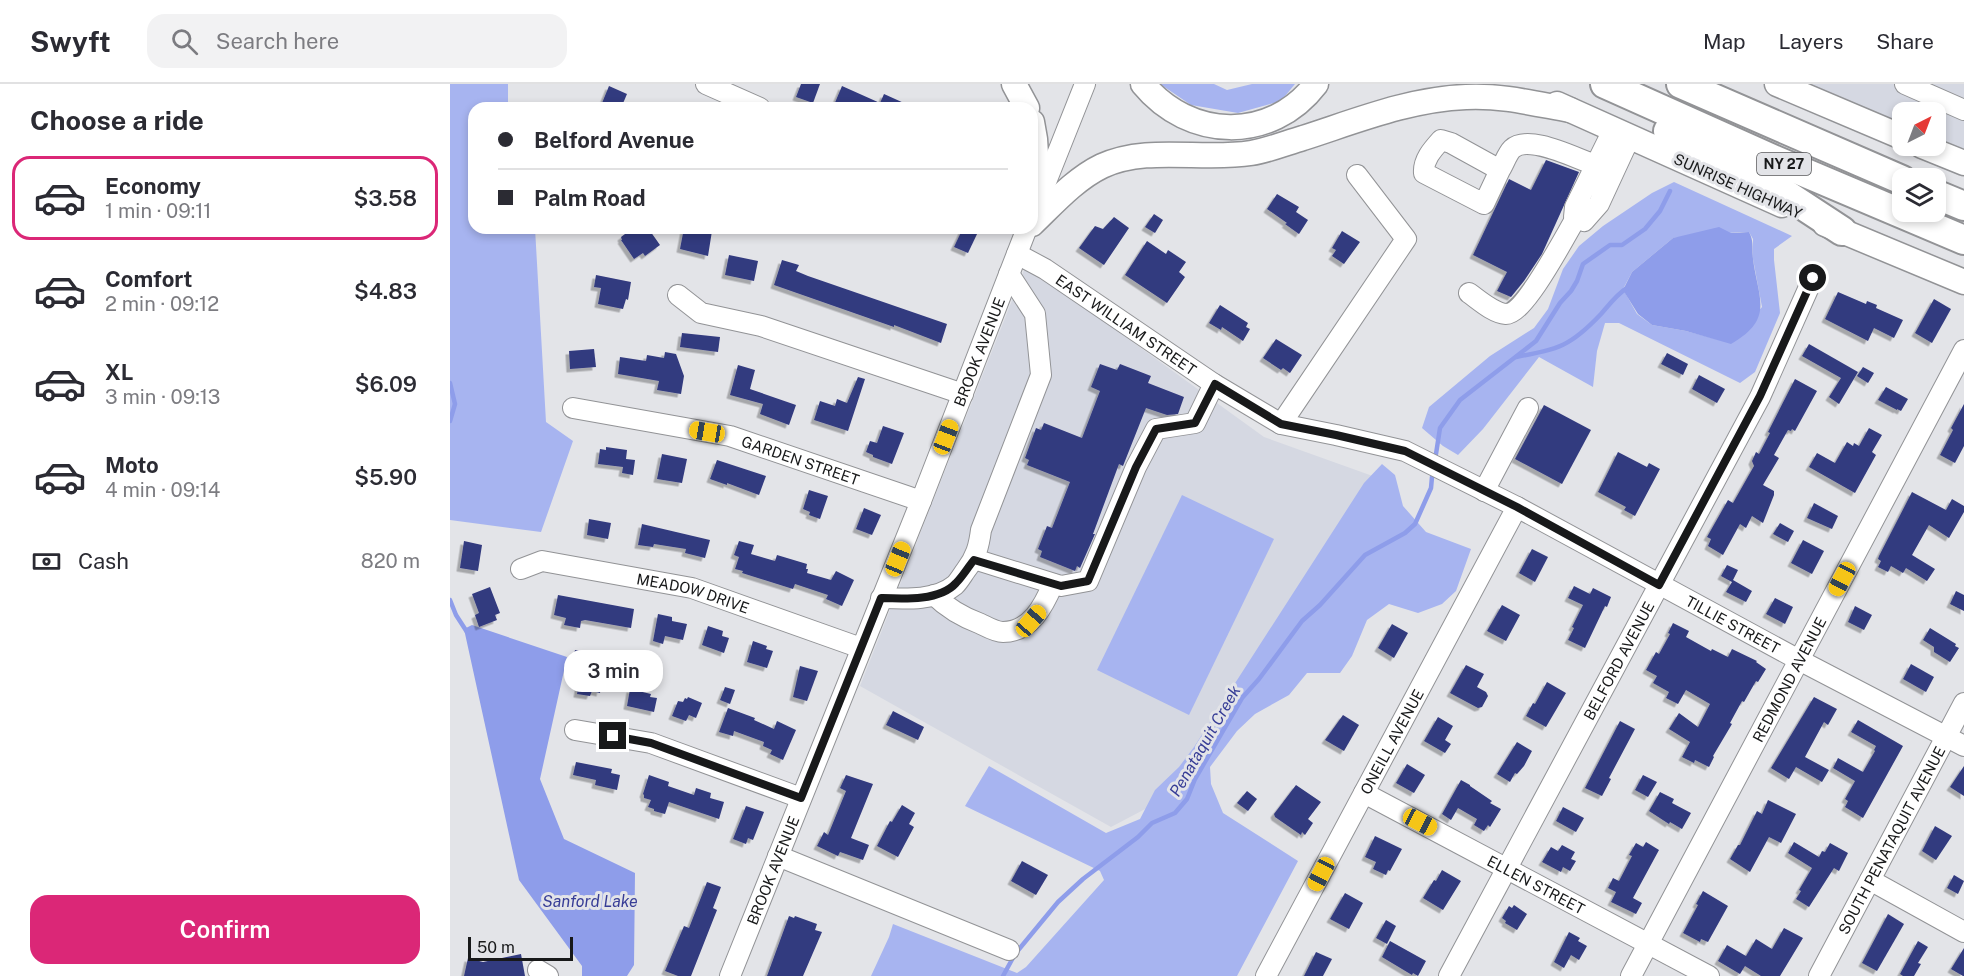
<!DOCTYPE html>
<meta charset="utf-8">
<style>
body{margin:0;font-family:"Public Sans",sans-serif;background:#f2f2f3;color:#2b2b33;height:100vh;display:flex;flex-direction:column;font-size:22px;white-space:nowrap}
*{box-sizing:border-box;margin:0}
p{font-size:20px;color:#7c7c81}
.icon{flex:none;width:33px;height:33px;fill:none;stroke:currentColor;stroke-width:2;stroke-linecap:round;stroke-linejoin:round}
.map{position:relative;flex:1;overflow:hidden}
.panel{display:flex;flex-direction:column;background:#fff;width:450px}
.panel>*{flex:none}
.banner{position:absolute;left:18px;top:18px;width:570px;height:132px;border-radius:18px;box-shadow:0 3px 9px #0003;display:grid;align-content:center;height:132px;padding:0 30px;background:#fff}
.needle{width:39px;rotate:42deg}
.tools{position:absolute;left:1442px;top:18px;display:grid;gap:12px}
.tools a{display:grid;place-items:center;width:54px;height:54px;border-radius:12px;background:#fff;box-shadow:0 3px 9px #0003;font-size:30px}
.scale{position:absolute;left:18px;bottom:15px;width:105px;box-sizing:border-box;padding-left:6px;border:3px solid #18191a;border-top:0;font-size:16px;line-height:21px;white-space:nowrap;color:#18191a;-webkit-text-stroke:4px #e3e4e8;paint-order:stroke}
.end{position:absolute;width:27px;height:27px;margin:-14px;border:8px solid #18191a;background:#fff;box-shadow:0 0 0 3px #fff}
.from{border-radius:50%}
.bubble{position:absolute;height:42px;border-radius:18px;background:#fff;box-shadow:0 3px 9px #0003;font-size:20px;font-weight:600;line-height:42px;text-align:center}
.car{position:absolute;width:18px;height:36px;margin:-18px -9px;border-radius:8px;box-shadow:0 0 4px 2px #0007;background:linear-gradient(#f5c518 24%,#345 0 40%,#f5c518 0 76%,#345 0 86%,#f5c518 0)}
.banner b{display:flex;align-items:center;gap:21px;height:57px;font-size:22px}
.banner b+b{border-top:2px solid #e1e1e2}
.banner i{width:15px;height:15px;background:#2b2b33}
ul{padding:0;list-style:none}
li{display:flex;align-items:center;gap:18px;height:84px;margin:0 12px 9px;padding:0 18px;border:3px solid transparent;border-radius:18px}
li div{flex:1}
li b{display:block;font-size:22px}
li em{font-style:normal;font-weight:600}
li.current{border-color:#db2777}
li>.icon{width:54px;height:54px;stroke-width:1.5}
h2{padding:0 30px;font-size:27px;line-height:72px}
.pay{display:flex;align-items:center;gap:15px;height:66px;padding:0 30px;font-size:22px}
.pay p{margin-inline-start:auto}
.primary-button{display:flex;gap:12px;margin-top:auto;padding:12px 30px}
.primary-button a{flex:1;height:69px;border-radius:18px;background:#db2777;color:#fff;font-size:24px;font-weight:600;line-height:69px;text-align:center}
header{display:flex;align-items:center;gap:36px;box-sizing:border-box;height:84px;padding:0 30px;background:#fff;border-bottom:2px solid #e1e1e2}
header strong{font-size:28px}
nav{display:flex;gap:33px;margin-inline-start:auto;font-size:21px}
.search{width:420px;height:54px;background:#f2f2f3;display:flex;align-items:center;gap:15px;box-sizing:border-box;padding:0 21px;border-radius:18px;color:#7c7c81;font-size:22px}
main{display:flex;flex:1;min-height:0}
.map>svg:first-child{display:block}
.built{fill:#d5d8e2}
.green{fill:#a7b4f0;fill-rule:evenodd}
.water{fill:#8e9dea}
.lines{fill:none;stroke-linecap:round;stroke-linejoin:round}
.stream{stroke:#8e9dea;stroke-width:4.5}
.building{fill:#333a7f;filter:url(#shadow)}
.minor-casing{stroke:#929396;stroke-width:22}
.major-casing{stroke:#929396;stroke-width:27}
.highway-casing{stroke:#929396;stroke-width:32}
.minor{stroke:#fff;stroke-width:20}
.major{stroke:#fff;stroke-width:24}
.highway{stroke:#fff;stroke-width:28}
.route{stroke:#18191a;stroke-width:8}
.labels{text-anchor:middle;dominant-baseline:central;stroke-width:6;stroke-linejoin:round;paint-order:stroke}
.shield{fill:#e3e4e8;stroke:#555658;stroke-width:1.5}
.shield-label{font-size:14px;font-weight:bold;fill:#18191a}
.street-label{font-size:15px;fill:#18191a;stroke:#e3e4e8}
.water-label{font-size:16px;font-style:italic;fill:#373d96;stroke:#e3e4e8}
</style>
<header>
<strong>Swyft</strong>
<div class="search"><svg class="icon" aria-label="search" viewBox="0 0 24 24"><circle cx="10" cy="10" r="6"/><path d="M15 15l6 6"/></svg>Search here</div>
<nav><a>Map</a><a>Layers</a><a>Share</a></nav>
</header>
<main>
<section class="panel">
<h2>Choose a ride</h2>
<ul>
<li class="current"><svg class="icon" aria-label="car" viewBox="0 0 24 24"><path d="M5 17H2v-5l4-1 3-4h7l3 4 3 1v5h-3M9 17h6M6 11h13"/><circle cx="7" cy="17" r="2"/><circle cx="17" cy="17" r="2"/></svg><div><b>Economy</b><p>1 min · 09:11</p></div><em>$3.58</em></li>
<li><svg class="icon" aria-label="car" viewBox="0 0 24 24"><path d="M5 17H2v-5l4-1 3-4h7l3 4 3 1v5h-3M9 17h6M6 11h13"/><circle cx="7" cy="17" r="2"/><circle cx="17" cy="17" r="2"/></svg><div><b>Comfort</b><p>2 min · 09:12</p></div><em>$4.83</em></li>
<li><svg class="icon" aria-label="car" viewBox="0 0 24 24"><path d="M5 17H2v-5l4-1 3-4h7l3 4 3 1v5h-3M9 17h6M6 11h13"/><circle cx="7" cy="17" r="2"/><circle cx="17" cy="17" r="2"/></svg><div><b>XL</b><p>3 min · 09:13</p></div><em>$6.09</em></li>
<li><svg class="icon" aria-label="car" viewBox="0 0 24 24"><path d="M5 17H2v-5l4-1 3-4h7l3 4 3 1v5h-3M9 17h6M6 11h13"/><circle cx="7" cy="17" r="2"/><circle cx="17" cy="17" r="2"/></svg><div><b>Moto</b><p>4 min · 09:14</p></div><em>$5.90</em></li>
</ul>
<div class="pay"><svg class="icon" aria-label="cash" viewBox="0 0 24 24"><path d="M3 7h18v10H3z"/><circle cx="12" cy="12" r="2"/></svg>Cash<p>820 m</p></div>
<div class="primary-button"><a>Confirm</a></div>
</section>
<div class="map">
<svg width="1514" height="892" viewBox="0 0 1514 892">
<defs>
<filter id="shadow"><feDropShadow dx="-3.5" dy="3.5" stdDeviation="0" flood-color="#0004"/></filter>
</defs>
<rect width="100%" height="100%" fill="#e3e4e8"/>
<g class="built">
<polygon points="1327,0 1514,0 1514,79 1485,62 1485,28 1452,28 1452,53"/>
<polygon points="576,181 814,353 931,395 718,713 661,743 410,602"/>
</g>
<g class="green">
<polygon points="0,0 58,0 58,24 24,24 24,144 85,144 96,338 123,357 91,448 0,436"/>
<polygon points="710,0 764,0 777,6 802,0 845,0 831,17 788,29 741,21"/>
<path d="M1224 98 1342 152 1324 165V176L1330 229 1305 288 1290 299 1169 239H1155L1147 267 1143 303 1089 273 1033 345 1008 371 993 362 972 344 979 323 1040 272 1084 244 1098 225 1113 185 1129 162 1153 142 1202 109ZM1290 148H1299L1303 155V175L1312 223 1281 259 1236 247 1202 241 1187 230 1173 205 1182 188 1223 154Z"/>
<polygon points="932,380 945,391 953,422 976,448 1021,465 1006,507 992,520 968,529 939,520 917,536 902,572 890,589 857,589 839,611 805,630 787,647 760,683 761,700 773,729 848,777 787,892 421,892 439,853 443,840 567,889 576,883 654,796 650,787 515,722 539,682 656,749 690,735 705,706 729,683 744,663 914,399"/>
<polygon points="732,411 824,455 739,631 647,586"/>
</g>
<g class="water">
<path d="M1269 143 1281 149 1299 148C1304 157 1302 165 1303 175 1308 214 1325 235 1281 260L1236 247 1202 241 1188 230 1173 206 1182 188 1223 154Z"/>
<polygon points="22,541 117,573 90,695 114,755 185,789 184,881 177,892 132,892 132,882 69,796 14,545"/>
</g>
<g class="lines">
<g class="stream">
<path d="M1066 273C1108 265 1120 263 1151 230 1158 222 1167 210 1177 204"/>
<polyline points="0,299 5,320 0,337"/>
<polyline points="986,370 990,344 1010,316 1086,257 1110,219 1121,207 1127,197 1133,180 1160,161 1172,161 1195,145 1210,127 1220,107"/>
<polyline points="0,516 6,531 17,548"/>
<polyline points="553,892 565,870 608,818 633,795 688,753 702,739 725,729 737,715 745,695 792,614 809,595 852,537 870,521 915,471 955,449 965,440 981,404 982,393"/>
</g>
</g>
<g class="building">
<polygon points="351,0 370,0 363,19 346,13"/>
<polygon points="159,2 177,10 171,24 150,24"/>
<polygon points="392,2 430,19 434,10 465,24 390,24 384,21"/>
<polygon points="1096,76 1129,88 1092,170 1074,197 1061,213 1047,207 1057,188 1023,171 1059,95 1081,106"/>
<polygon points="827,110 849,123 846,128 858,136 849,150 835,140 837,139 817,125"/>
<polygon points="704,130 713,136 705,149 695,143"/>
<polygon points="664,133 679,144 654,181 629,164 645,142 653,145"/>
<polygon points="183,144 198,144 210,161 195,172 193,169 184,175 171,156 172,156 171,153"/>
<polygon points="234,144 259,144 259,147 262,147 258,172 230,165"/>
<polygon points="513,144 520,144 528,148 518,169 504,163"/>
<polygon points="892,147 910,158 894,180 882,172 886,166 882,164"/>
<polygon points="697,157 716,170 718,166 736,178 729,188 735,193 717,219 675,191"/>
<polygon points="279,171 308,177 304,197 275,191"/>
<polygon points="332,176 349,181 346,187 358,192 497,240 491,259 444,241 444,243 324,201"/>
<polygon points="146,191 181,198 178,216 176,215 173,225 148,220 151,204 144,203"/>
<polygon points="1388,208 1416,220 1417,217 1427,221 1426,224 1453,236 1444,254 1424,244 1418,257 1375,235"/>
<polygon points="1484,215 1501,225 1482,259 1465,249"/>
<polygon points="770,221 798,239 796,243 800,245 793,257 772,243 771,246 759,239"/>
<polygon points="232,249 270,253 268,268 230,263"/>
<polygon points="826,255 852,271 840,289 833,284 831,286 813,274"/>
<polygon points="1359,260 1408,288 1389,320 1379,313 1391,294 1352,272"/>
<polygon points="144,265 146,283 120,285 119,267"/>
<polygon points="215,268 226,270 234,292 231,310 207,306 209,297 168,290 170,273 196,277 197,271 214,274"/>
<polygon points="1217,269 1238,280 1233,291 1211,280"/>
<polygon points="650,280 667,286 670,280 701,292 698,299 734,313 728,330 717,331 696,324 673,382 669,380 643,450 645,450 630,484 627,482 625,487 590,473 592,467 588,465 597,442 602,444 620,398 577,381 579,376 575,374 586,344 591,346 594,339 632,354 650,307 641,303"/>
<polygon points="288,281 305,286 300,305 346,321 339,341 310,330 313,320 280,311"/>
<polygon points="1413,283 1424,289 1418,299 1407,292"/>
<polygon points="1249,291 1275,305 1267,319 1242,305"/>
<polygon points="408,293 415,295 398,347 364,336 370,317 385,322 387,315 397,319"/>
<polygon points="1345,295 1367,307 1345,347 1342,345 1341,347 1338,346 1324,371 1329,374 1313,401 1324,407 1324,411 1313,439 1302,432 1296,444 1290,440 1273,471 1258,462 1261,455 1257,453 1278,416 1283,419 1304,382 1302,377 1306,368 1309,370 1320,349 1318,348"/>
<polygon points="1436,303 1458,315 1451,327 1447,325 1447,326 1428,316"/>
<polygon points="1514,320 1514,362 1505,379 1490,371 1503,346 1501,344"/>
<polygon points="1094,321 1141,346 1112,400 1065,375"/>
<polygon points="433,342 454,349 442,380 423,373 423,371 416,368 420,357 427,359"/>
<polygon points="1419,344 1432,351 1422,368 1426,371 1405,409 1359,383 1367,369 1385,379 1397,358 1403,362 1404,359 1409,362"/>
<polygon points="156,363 177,366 176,375 185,376 183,391 172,389 173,383 148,380 150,365 156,366"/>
<polygon points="1168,368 1197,383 1199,379 1210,385 1185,432 1174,426 1176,423 1148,408"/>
<polygon points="212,370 237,375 232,399 207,395"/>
<polygon points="267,376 316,392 309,411 277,399 277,401 260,395"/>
<polygon points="359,406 378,412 370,435 359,431 360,428 353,425"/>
<polygon points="1462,408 1496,426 1502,415 1514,422 1514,428 1499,454 1479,441 1462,471 1485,485 1477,497 1456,484 1453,489 1441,482 1438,488 1428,483 1431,477 1428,475 1429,472"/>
<polygon points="1364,419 1388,432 1382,445 1357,434"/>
<polygon points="414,424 431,431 422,451 406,445"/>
<polygon points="139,435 161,439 158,455 137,451"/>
<polygon points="1330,439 1344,447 1338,458 1323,450"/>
<polygon points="192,440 260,456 255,474 235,469 236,465 204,460 203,463 188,461"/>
<polygon points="1353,456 1374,467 1362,490 1341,479"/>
<polygon points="14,457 32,461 28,487 10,484"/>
<polygon points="289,457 304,461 301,470 325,477 327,471 357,480 356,485 358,485 357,489 381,496 386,487 404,496 392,522 376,515 378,511 345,500 343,505 292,489 293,487 285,485 289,473 284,471"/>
<polygon points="1082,465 1098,473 1085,498 1069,489"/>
<polygon points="1277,481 1288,486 1283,496 1302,507 1296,518 1276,508 1282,498 1271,492"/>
<polygon points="1124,502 1140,510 1143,504 1161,513 1157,523 1155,522 1135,564 1118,556 1124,544 1122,543 1133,521 1118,514"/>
<polygon points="40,503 50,529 45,531 47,536 29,543 25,531 29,529 22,510"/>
<polygon points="1506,507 1514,511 1514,527 1500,520"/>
<polygon points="108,511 184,525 181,544 135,536 131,537 130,544 114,541 116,534 104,531"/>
<polygon points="1325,514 1343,523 1335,540 1316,530"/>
<polygon points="1052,521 1070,531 1056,557 1037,547"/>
<polygon points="1405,522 1422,531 1414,546 1398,538"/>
<polygon points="208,530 222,533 222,537 237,540 233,556 215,552 213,560 203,557"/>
<polygon points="1223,539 1239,547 1236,553 1261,567 1262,565 1278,573 1282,565 1307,577 1306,578 1316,585 1308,598 1306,597 1294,618 1292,617 1280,639 1282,640 1263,672 1264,673 1259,683 1245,676 1244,679 1232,673 1240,658 1219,645 1229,629 1248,643 1260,620 1236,606 1228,620 1216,614 1219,608 1203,599 1207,592 1196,586 1206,568 1209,570 1220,550 1218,549"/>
<polygon points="942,540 958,549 944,574 928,564"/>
<polygon points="258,542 273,547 272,552 279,554 274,569 252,561"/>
<polygon points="1480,544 1506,560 1505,562 1509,564 1500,578 1484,568 1484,563 1473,556"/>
<polygon points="303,557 317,562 316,565 323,567 317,584 297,578"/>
<polygon points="125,566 135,568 133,581 122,579"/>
<polygon points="1461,580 1484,593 1476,608 1453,595"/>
<polygon points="1016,581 1034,590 1027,603 1036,608 1038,612 1032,623 1028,624 1000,609"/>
<polygon points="350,582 368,587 357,617 343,613"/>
<polygon points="131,588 153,592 150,609 142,607 140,612 127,610"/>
<polygon points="1097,598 1116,609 1096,643 1076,632 1083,619 1085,620"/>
<polygon points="275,603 285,606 280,620 270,616"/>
<polygon points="180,605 201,610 200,613 207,614 204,628 177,622"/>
<polygon points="238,613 252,619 246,634 239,631 236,637 222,632 228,617 233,618 235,614 237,615"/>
<polygon points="1364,613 1387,625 1378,641 1374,638 1355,673 1379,686 1372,698 1346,683 1339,695 1321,684"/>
<polygon points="278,624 305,634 304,636 324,645 327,637 346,646 333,676 320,670 322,666 313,662 314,658 284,647 283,652 269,648"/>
<polygon points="443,627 474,643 468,656 436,641"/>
<polygon points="893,631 909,641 894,667 875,656"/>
<polygon points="988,633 1003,642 995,656 1001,660 995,669 974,657"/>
<polygon points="1408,636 1453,662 1413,734 1395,723 1398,717 1395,715 1405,697 1383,684 1388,674 1413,688 1425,667 1424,666 1426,662 1401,648"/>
<polygon points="1170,637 1185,645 1159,694 1161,695 1152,712 1135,704"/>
<polygon points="1067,658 1082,667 1074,682 1067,690 1065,689 1060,698 1047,690"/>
<polygon points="126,678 162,685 161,689 170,691 167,706 145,701 146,696 123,691"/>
<polygon points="957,680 975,691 964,709 946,699"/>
<polygon points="1514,682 1514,712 1500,703"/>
<polygon points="199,691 219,698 218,702 244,711 246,704 261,709 260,714 274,718 269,735 219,718 215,730 204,727 204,725 198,723 201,716 194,714 194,711 193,710"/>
<polygon points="396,691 423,700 401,754 419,761 413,776 390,768 388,772 367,762 374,748 378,751 396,707 390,704"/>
<polygon points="1193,691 1207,698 1198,713 1185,706"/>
<polygon points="1011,696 1020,701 1020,702 1042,717 1040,719 1051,725 1040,743 1038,741 1034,747 1024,741 1027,735 1008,724 1001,736 992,730"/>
<polygon points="846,701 871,718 858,735 863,739 855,751 852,748 851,751 825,733 824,730"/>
<polygon points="797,707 807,715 798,727 787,719"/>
<polygon points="1210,708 1224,715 1222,719 1241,729 1232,745 1220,738 1219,740 1199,727"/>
<polygon points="1318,716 1346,730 1331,759 1319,753 1300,788 1280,775 1288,761 1290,761 1307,727 1312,730"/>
<polygon points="452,721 465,729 459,740 464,743 448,773 427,762 440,737 442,738"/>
<polygon points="296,722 314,728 303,756 298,754 296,760 283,755"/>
<polygon points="1113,723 1134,734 1126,748 1106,737"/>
<polygon points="1485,742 1502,752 1486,776 1472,767"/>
<polygon points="925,752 952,765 940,787 938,786 936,791 923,785 926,778 915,773"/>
<polygon points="1196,758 1209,766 1183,814 1192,819 1186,830 1161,818 1166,808 1158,804 1163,794 1169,797 1182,772 1179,771 1186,759 1193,763"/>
<polygon points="1344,758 1369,773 1372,767 1375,768 1380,759 1398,769 1389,787 1384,784 1359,823 1346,815 1351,807 1349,806 1362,784 1338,769"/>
<polygon points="1112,761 1125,768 1121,775 1126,777 1120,787 1113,783 1111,788 1092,778 1101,763 1108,767"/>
<polygon points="572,777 598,791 586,811 561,797"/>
<polygon points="992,786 1011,797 993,826 973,814 984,796 986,797"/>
<polygon points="1504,791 1514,797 1508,810 1497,804"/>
<polygon points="257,798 271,803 263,824 267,826 241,892 228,892 215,887 234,842 239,844"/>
<polygon points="1253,807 1278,822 1258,858 1251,855 1250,858 1233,849 1248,821 1246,820"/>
<polygon points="895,809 913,819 899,845 880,835"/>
<polygon points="1064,821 1077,830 1067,846 1055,839 1056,837 1052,834 1059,822 1062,824"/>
<polygon points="1438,830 1454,840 1427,887 1412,879"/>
<polygon points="339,832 344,834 345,832 367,840 365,846 372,848 353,892 317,892"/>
<polygon points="936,836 946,842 937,860 926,854"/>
<polygon points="1334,844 1353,854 1330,892 1311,892 1295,882 1290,890 1268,877 1277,861 1296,872 1306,855 1322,865"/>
<polygon points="1119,848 1130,854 1128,857 1137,862 1129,876 1121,871 1114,884 1104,878"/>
<polygon points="940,857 976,877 968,892 963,889 962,891 932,873"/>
<polygon points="1468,857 1478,863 1468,879 1471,880 1464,892 1453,892 1450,890"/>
<polygon points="1514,864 1514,892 1513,892 1501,885"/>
<polygon points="866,868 882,875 873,892 854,892"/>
<polygon points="71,870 75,892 14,892 18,874 33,878"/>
</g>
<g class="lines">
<g class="minor-casing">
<g id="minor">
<polyline points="256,0 310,24"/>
<polyline points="1455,0 1514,26"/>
<polyline points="1163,46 1125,123 1124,133 1134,137 1149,120 1180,53"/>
<path d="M1050 86 1034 120 974 89C973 76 982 66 991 56L1001 59 1050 86C1054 80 1057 70 1062 65 1079 49 1128 76 1146 81"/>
<polyline points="590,113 635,0"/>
<path id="s1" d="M567 170 595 185 764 300 831 340 886 351 955 367 1067 423 1349 576 1514 662"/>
<path d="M1019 209C1029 216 1043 229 1056 230 1075 230 1115 152 1126 134"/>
<polyline points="228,211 251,229 311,242 513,310"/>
<path id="s2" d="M123 324 280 352 471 417"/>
<polyline points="831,340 956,155 907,91"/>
<polyline points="1034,407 1078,324"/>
<polyline points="524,475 611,502 638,497 686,383 706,345 745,339 764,300"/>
<path id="s3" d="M71 485 92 477 242 504 411 564"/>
<path d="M484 511C498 525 512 533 531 540 537 543 546 548 553 548 581 548 594 521 603 500"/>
<path d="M431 514C455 515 486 517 505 501 509 497 513 490 516 486 526 473 529 462 531 446L591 291 585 230 559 190"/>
<polyline points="125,646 201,659 351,714"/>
<path id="s4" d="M914 709 1259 892"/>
<polyline points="328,772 559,866"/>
<polyline points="1420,796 1514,848"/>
<polyline points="88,886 98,892"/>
<path id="s5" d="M280 892 471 417 577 144"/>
<path id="s6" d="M816 892 1067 423"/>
<path id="s7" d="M999 892 1310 313 1363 194"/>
<path id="s8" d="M1181 892 1514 266"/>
<path id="s9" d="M1369 892 1514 619"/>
</g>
</g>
<g class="major-casing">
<g id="major">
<polyline points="564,0 577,24"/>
<path d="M693 0C739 56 821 59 866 0"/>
<polyline points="1327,0 1452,53"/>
<polyline points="1107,20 1332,121"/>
<polyline points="582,38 585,55 589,115"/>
<polyline points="1472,62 1514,79"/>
<path d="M582 140C603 120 625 95 652 82 698 61 752 77 801 69 819 66 836 59 853 54 906 37 960 15 1016 13 1051 11 1086 20 1120 26"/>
<polyline points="1375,140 1514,198"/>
</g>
</g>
<g class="highway-casing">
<g id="highway">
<polyline points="1155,0 1325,76 1514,156"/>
<polyline points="1231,0 1452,96"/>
<polyline points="1218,47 1334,109 1392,147"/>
<polyline points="1485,110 1514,122"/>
</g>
</g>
<use href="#minor" class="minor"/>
<use href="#major" class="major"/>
<use href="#highway" class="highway"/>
</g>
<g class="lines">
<path class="route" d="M163 652 201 659 351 714 431 514C454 515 490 517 506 499 513 492 518 483 524 476L611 502 638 497 686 383 706 345 745 339 765 300 831 340 886 351 955 367 1067 423 1209 501 1310 312 1363 194"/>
</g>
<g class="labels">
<rect class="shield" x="1307" y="69" width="54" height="22" rx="4.5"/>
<g class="shield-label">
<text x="1334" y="80">NY 27</text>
</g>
<g class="street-label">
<text transform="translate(1288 102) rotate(24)">SUNRISE HIGHWAY</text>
<text stroke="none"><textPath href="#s1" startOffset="130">EAST WILLIAM STREET</textPath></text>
<text stroke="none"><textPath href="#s5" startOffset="672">BROOK AVENUE</textPath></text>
<text stroke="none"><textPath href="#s2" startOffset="234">GARDEN STREET</textPath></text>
<text stroke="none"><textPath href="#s3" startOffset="177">MEADOW DRIVE</textPath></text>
<text stroke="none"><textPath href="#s1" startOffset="812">TILLIE STREET</textPath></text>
<text stroke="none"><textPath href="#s7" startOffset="358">BELFORD AVENUE</textPath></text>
<text stroke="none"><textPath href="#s8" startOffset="336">REDMOND AVENUE</textPath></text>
<text stroke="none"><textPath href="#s6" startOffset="266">ONEILL AVENUE</textPath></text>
<text stroke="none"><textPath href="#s9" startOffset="154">SOUTH PENATAQUIT AVENUE</textPath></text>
<text stroke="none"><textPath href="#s5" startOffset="114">BROOK AVENUE</textPath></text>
<text stroke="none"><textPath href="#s4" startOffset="195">ELLEN STREET</textPath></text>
</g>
<g class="water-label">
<text transform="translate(755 657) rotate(-60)">Penataquit Creek</text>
<text x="140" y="817">Sanford Lake</text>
</g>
</g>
</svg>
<div class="tools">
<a><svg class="needle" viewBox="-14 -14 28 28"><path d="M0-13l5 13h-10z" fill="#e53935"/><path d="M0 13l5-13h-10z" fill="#7c7c81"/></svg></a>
<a><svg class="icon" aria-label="layers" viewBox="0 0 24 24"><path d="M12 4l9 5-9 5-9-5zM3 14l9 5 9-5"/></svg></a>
</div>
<div class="scale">50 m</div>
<i class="end from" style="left:1363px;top:194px"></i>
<i class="end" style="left:163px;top:652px"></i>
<div class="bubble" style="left:114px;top:566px;width:99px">3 min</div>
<i class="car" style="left:257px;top:348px;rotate:280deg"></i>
<i class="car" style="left:496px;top:353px;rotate:21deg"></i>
<i class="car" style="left:448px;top:475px;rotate:22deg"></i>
<i class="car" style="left:1392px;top:495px;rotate:208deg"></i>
<i class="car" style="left:581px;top:537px;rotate:41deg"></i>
<i class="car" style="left:970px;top:738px;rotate:118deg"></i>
<i class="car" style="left:871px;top:790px;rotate:208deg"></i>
<div class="banner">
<b><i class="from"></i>Belford Avenue</b>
<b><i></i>Palm Road</b>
</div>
</div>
</main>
